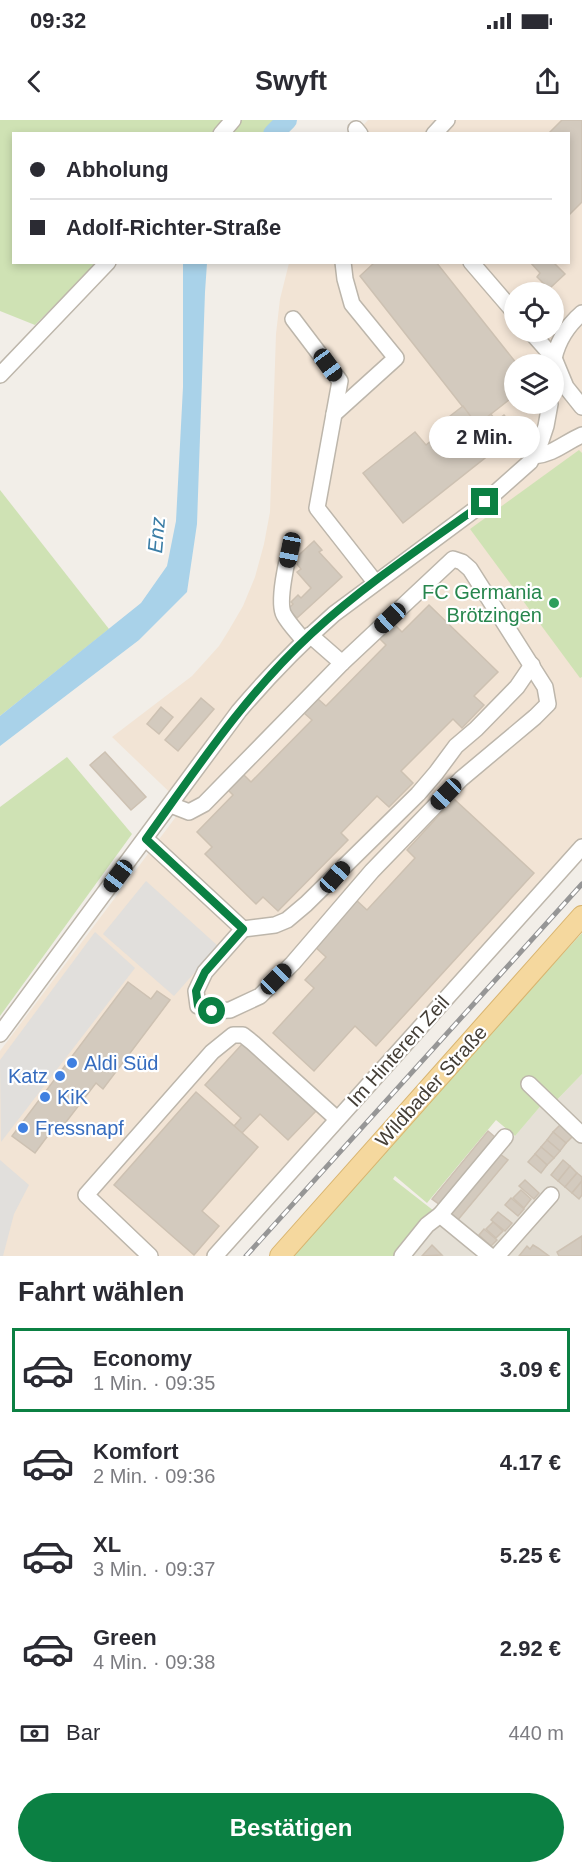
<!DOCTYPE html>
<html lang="de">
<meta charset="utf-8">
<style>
body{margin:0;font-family:Arial,sans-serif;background:#f7f7f7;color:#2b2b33;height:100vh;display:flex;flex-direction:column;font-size:22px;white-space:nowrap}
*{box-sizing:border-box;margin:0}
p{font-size:20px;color:#7c7c81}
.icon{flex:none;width:33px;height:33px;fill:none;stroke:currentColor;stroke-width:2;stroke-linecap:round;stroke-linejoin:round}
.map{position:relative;height:1136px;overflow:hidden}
.sheet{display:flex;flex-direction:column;background:#fff;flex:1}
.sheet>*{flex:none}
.hud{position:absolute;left:12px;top:12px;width:558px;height:132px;border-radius:0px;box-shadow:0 3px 9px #0003;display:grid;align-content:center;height:132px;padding:0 18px;background:#fff}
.tools{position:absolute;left:504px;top:162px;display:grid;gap:12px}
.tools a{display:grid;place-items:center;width:60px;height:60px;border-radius:50%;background:#fff;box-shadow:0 3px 9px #0003;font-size:30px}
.end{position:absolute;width:27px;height:27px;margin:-14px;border:8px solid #0b8043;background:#fff;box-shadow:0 0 0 3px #fff}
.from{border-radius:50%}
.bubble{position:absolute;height:42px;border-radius:21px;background:#fff;box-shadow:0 3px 9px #0003;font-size:20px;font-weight:600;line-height:42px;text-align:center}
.car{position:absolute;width:18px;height:36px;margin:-18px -9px;border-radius:8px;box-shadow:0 0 4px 2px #0007;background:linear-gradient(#222 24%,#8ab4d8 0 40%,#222 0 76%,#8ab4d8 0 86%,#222 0)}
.hud b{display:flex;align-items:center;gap:21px;height:57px;font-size:22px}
.hud b+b{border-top:2px solid #e1e1e2}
.hud i{width:15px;height:15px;background:#2b2b33}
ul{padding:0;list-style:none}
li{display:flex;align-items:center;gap:18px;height:84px;margin:0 12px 9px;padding:0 6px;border:3px solid transparent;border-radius:0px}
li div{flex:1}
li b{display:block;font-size:22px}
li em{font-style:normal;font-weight:600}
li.on{border-color:#0b8043}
li>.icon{width:54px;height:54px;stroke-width:1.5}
h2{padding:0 18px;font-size:27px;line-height:72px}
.pay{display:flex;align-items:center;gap:15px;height:66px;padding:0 18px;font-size:22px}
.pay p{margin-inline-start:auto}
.action{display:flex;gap:12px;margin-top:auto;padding:12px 18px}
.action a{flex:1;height:69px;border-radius:36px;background:#0b8043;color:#fff;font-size:24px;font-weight:600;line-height:69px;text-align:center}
.status{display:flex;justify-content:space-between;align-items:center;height:42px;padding:0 30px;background:#fff;direction:ltr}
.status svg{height:16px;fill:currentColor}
header{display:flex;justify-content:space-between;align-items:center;height:78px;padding:0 18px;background:#fff;font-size:27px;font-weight:600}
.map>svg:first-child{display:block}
.residential{fill:#e5e0d6}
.commercial{fill:#f2e4d5;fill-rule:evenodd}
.green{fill:#cfe2b4}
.parking{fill:#e1dfdc}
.water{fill:#a9d2e9}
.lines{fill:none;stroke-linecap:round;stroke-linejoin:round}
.river{stroke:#a9d2e9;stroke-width:20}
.building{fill:#d3cabe;stroke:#cdc1b2;stroke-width:1.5}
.minor-casing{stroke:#bdb6ab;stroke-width:18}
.major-casing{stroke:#d8b46f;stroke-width:22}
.minor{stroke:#fff;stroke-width:15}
.major{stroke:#f5d89e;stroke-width:20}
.rail-casing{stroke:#969696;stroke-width:5}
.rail{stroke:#fff;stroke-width:3;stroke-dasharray:9;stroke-linecap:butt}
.route{stroke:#0b8043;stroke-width:8}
.leisure-dot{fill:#2e9e5b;stroke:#fff;stroke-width:2}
.shop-dot{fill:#3f7fe0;stroke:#fff;stroke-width:2}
.labels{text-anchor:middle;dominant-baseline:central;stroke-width:4.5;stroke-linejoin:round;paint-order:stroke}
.leisure-label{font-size:20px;fill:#27864d;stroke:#fff;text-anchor:end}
.street-label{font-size:20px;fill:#453f37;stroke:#fff}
.shop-label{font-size:20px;fill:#366cbe;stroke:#fff;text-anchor:start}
.water-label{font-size:21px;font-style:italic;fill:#3a7da6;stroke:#fff}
</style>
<div class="status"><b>09:32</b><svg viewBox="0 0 49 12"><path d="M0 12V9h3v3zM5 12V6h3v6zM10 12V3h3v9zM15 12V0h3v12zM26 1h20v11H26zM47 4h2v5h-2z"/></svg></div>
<header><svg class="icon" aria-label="back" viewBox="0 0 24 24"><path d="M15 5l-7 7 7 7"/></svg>Swyft<svg class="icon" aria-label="share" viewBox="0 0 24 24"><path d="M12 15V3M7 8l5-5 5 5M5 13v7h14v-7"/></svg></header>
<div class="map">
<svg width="582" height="1136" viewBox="0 0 582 1136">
<rect width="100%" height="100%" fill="#f2eee8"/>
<polygon class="residential" points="582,954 582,1136 411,1136 544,982 550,987"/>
<path class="commercial" d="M368 0H582V735L223 1136H0V931L184 686 112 617 192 556 219 526 229 510 243 486 255 457 264 424 270 392 276 214 280 179 289 143 568 142V14L356 13ZM514 172H554V212H514ZM514 244H554V284H514Z"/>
<g class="green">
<polygon points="0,0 282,0 268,13 14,14 14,142 97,143 35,205 0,191"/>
<polygon points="579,330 582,333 582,557 580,558 470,409"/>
<polygon points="0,370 109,509 0,596"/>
<polygon points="67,637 132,714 0,896 0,687"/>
<path d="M582 813V954L550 987 544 982 515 1016 496 1000 427 1083 395 1056 393 1059 434 1091 396 1136H294C387 1026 484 919 582 813Z"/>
</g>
<g class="parking">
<polygon points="146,761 218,826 174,876 103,814"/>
<polygon points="95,812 135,848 1,1022 0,940"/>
<polygon points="0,1040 29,1065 14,1094 3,1136 0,1136"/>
</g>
<polygon class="water" points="183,143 207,143 205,172 197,404 187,472 139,520 0,626 0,596 141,483 167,446 176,401 183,267"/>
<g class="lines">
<polyline class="river" points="273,14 287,0"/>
</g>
<g class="building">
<polygon points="562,0 582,0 582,82 568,96 568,14 548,14"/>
<polygon points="375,142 436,142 517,244 514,244 514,276 477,305 360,156"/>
<polygon points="530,142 553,142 565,154 549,169 537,157 540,153"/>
<polygon points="463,286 477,305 491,294 496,301 504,295 518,312 403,403 363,353 415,312 426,325 440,313 436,307"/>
<polygon points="314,421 322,430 319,432 342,457 297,498 288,489 293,484 291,482 298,475 301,478 311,468 297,452 301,449 297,444 299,435"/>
<polygon points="429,485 498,552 474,576 484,585 462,608 453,599 401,651 413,663 389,687 377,676 341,713 348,720 278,791 263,777 256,784 205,734 212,727 197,712 233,675 228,670 243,654 251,662 312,600 304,593 318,579 326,586 386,525 379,518 393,503 402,512"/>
<polygon points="201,578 214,589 178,631 165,620"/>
<polygon points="161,587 173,597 159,614 147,604"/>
<polygon points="105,632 146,677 131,690 90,645"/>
<polygon points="454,679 534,753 376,926 355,906 314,951 273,913 314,868 305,860 326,837 313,825 355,779 367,790 415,738 407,730"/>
<polygon points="128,862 151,879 157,871 170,880 103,969 96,963 63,1006 58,1002 35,1033 12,1016"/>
<polygon points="244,922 317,990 288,1020 260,994 242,1013 234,1006 241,998 205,965"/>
<polygon points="196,972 258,1027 202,1091 219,1106 194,1135 114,1065"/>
<polygon points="560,1005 573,1016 566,1023 553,1012"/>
<polygon points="488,1011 495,1017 440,1085 432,1079"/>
<polygon points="553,1012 566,1023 560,1031 547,1020"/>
<polygon points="547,1020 560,1031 554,1038 541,1027"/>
<polygon points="541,1027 554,1038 547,1045 535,1034"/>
<polygon points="500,1034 508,1040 457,1101 449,1094"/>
<polygon points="535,1034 547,1045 541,1053 528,1042"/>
<polygon points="563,1040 570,1046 558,1061 551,1055"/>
<polygon points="570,1046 577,1053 565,1067 558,1061"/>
<polygon points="577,1053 582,1057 582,1061 572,1073 565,1067"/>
<polygon points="525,1060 539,1073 534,1079 519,1066"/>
<polygon points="582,1061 582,1075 579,1079 572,1073"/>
<polygon points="521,1070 531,1079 524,1088 513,1078"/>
<polygon points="511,1078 524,1089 518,1096 505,1085"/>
<polygon points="498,1092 512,1103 505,1111 491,1100"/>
<polygon points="493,1102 503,1111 496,1118 486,1109"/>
<polygon points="484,1109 497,1120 491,1126 479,1115"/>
<polygon points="582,1116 582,1136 559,1136 557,1132"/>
<polygon points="432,1125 442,1135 422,1136"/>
<polygon points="533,1125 538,1128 549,1136 519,1136 527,1126 530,1129"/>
</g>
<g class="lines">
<g class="minor-casing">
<g id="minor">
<polyline points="356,9 360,14"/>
<polyline points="221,14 233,0"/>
<polyline points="434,14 447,0"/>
<polyline points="471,142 514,192"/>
<polyline points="293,199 340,261 317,388 375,462"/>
<polyline points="531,212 554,238 566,267 582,287"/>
<path d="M553 244C556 224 567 206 582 193"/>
<polyline points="0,255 108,142"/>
<polyline points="334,294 396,238 352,184 345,159 343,142"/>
<path d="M534 336C554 334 564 323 582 315"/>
<path d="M292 425C287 437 277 483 284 495 289 504 298 513 304 521"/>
<polyline points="171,685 189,692 204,684 342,543"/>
<polyline points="146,719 243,809 205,852 196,871 198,886 212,891 230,890 260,876 293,843 372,751 461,659 535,597 548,584 545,567 470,449 462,442 453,439 342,543 310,515"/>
<polyline points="243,809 275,805 287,800 306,784 418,674 436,653 456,626 476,609 517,567 532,545"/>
<path d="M0 914 239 591C268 557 300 524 334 494L485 382 530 342 541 321 546 306 550 284"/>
<polyline points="529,964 582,1015"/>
<polyline points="440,1095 505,1017"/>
<polyline points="150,1136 86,1075 212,932 233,915 243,915 253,923 337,999"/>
<polyline points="215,1136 582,727"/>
<polyline points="402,1136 427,1105 440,1095 490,1136"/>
<polyline points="497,1136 551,1075"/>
</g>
</g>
<g class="major-casing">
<polyline id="major" points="280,1136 582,796"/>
</g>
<use href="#minor" class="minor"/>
<use href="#major" class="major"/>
<g class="rail-casing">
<polyline id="rail" points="246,1136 582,764"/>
</g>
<use href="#rail" class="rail"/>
</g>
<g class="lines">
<path class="route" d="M212 891 198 886 196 871 205 852 243 809 146 719C197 648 246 574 311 514 364 465 426 424 485 382"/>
</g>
<circle class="leisure-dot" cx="554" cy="483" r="6"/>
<g class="shop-dot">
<circle cx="72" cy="943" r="6"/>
<circle cx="60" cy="956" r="6"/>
<circle cx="45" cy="977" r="6"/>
<circle cx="23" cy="1008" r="6"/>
</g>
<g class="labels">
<g class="leisure-label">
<text x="542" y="472">FC Germania<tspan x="542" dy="23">Brötzingen</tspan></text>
</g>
<g class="street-label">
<text transform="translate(398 931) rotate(-48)">Im Hinteren Zeil</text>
<text transform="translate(431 966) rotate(-48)">Wildbader Straße</text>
</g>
<g class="shop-label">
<text x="84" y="943">Aldi Süd</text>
<text x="48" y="956" text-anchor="end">Katz</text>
<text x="57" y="977">KiK</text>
<text x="35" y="1008">Fressnapf</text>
</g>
<g class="water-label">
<text transform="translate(156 415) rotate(-85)">Enz</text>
</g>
</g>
</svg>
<div class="tools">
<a><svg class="icon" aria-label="locate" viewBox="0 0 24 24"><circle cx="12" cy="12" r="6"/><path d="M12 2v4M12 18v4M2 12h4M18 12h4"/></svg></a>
<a><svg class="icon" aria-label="layers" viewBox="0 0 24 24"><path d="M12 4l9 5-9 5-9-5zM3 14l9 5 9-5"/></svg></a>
</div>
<i class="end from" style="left:212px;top:891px"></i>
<i class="end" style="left:485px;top:382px"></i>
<div class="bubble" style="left:429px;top:296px;width:111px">2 Min.</div>
<i class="car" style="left:328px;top:245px;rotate:144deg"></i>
<i class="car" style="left:290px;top:430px;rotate:191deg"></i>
<i class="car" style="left:390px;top:498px;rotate:227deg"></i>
<i class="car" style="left:446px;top:674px;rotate:224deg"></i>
<i class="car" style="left:118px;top:756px;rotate:217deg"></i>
<i class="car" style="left:335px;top:757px;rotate:42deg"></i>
<i class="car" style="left:276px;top:859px;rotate:45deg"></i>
<div class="hud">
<b><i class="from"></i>Abholung</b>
<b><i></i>Adolf-Richter-Straße</b>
</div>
</div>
<section class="sheet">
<h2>Fahrt wählen</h2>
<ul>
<li class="on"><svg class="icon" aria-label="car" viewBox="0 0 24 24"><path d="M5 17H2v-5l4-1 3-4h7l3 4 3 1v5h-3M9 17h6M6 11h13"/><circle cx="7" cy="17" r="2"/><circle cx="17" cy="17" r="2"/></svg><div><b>Economy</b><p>1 Min. · 09:35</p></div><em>3.09 €</em></li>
<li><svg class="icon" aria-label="car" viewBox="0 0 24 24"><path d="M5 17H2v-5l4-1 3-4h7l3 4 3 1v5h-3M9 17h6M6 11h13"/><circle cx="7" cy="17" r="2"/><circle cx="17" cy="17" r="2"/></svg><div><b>Komfort</b><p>2 Min. · 09:36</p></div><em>4.17 €</em></li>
<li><svg class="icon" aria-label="car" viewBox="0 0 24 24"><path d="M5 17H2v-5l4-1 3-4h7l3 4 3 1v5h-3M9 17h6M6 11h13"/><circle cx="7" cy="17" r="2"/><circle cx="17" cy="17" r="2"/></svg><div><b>XL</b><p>3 Min. · 09:37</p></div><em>5.25 €</em></li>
<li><svg class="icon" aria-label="car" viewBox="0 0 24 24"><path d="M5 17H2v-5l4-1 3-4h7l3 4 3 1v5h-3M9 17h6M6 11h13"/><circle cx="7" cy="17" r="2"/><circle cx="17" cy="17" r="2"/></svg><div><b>Green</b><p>4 Min. · 09:38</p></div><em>2.92 €</em></li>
</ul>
<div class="pay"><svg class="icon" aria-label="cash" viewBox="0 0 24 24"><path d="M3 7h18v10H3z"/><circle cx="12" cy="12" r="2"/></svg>Bar<p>440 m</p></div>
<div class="action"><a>Bestätigen</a></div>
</section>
